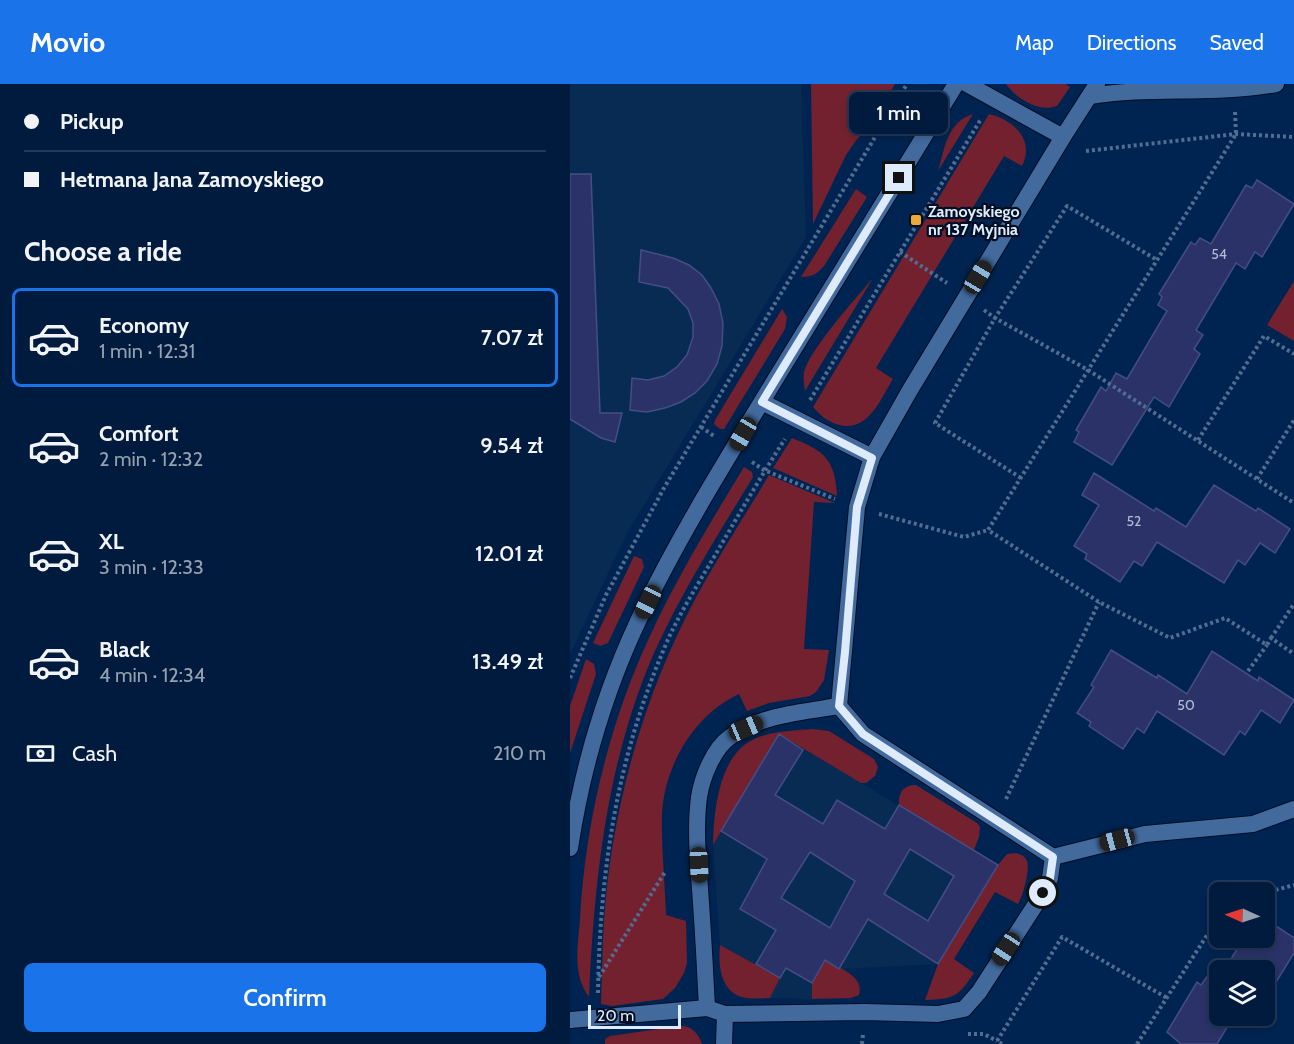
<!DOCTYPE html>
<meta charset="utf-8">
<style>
body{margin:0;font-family:Cabin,sans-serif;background:#0a2444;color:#f1f3f6;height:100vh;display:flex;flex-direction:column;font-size:22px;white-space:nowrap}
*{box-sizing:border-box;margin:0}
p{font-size:20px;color:#95a1b0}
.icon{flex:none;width:33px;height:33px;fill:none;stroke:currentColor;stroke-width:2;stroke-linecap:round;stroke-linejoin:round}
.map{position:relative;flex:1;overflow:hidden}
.drawer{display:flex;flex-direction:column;background:#001b3d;width:570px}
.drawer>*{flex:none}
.guide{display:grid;align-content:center;height:132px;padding:0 24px;background:#001b3d}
.needle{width:39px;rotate:273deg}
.controls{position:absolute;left:639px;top:798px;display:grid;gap:12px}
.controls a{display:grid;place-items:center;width:66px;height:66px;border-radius:9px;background:#001b3d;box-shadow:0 3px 9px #0003,0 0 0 2px #223957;font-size:30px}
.scale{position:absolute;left:18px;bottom:15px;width:93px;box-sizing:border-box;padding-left:6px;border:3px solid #deebfd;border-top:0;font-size:16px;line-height:21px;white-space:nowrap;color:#deebfd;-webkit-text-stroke:4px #020e22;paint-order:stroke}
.end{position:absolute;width:27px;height:27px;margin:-14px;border:8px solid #deebfd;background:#111;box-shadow:0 0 0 3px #111}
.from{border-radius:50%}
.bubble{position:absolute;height:42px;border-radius:9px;background:#001b3d;box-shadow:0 3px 9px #0003,0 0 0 2px #223957;font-size:20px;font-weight:600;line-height:42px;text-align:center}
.car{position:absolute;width:18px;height:36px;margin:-18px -9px;border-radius:8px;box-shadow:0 0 4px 2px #0007;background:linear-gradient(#222 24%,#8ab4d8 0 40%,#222 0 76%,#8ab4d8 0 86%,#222 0)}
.guide b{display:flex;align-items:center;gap:21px;height:57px;font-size:22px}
.guide b+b{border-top:2px solid #223957}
.guide i{width:15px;height:15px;background:#f1f3f6}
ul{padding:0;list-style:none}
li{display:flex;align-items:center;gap:18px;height:99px;margin:0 12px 9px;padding:0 12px;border:3px solid transparent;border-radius:9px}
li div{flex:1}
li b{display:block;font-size:22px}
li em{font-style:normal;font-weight:600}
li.on{border-color:#1a73e8}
li>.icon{width:54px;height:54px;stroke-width:1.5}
h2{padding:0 24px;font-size:27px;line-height:72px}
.pay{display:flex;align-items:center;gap:15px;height:66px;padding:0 24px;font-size:22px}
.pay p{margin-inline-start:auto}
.cta{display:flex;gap:12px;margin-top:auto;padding:12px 24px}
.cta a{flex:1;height:69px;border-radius:9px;background:#1a73e8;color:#fff;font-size:24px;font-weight:600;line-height:69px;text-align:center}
header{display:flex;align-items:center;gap:36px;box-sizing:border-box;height:84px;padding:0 30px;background:#1a73e8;color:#fff}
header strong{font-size:28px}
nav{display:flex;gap:33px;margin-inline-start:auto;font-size:21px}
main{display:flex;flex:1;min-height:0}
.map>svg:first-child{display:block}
.built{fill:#082b53}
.green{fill:#73212f}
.building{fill:#2b3268;stroke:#444d86;stroke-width:1.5;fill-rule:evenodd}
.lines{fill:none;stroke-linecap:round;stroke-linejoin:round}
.minor-casing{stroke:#000e26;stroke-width:18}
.tertiary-casing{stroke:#000e26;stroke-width:18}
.path{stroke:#516d90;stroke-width:4;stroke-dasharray:3 3;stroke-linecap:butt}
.minor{stroke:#426a9d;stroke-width:16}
.tertiary{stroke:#426a9d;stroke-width:16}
.route{stroke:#deebfd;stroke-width:8}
.poi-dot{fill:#eda83b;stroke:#020e22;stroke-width:2}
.labels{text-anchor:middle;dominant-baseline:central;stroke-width:4.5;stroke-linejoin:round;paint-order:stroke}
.number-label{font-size:14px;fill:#b1bdd8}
.poi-label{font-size:16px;font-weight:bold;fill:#deebfd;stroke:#020e22;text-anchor:start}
</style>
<header>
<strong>Movio</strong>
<nav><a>Map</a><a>Directions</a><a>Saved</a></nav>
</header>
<main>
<section class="drawer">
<div class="guide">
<b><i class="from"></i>Pickup</b>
<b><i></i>Hetmana Jana Zamoyskiego</b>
</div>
<h2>Choose a ride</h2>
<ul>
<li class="on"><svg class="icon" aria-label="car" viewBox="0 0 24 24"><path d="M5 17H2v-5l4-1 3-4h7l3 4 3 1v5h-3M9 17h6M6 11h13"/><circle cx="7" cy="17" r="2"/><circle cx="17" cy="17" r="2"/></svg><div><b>Economy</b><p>1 min · 12:31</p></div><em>7.07 zł</em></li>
<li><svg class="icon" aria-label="car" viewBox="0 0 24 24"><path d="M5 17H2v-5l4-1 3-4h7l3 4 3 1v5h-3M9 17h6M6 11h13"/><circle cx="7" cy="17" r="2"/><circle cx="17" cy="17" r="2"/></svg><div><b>Comfort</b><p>2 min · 12:32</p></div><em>9.54 zł</em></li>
<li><svg class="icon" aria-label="car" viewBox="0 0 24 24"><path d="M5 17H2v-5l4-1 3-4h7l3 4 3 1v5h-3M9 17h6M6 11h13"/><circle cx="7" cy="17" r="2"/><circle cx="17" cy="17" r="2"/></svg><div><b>XL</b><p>3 min · 12:33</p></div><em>12.01 zł</em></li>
<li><svg class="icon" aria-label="car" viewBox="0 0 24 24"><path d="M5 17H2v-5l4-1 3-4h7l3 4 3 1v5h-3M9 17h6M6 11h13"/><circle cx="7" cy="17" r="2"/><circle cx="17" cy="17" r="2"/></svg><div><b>Black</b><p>4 min · 12:34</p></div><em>13.49 zł</em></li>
</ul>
<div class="pay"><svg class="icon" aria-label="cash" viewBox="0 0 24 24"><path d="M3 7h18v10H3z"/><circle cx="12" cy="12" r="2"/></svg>Cash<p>210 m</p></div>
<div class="cta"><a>Confirm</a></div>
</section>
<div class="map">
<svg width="724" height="960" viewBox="0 0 724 960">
<rect width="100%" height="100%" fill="#002451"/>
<g class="built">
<polygon points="0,0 231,0 236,153 57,449 0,570"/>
<polygon points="209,650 428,781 368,880 269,885 255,876 242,899 242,915 200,914 210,894 150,861 143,761"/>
</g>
<g class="green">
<polygon points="241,0 325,0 297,46 287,55 276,71 243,140"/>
<path d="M436 0H496L500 3 487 22C468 29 446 14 436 0Z"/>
<path d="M403 30 368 87C375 64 377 38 403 30Z"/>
<path d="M419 30C444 36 465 56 452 82L434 72 306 284 323 295C310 316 297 351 266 340 257 337 250 331 243 323Z"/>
<path d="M286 105 297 113 254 182C247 190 242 193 231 193Z"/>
<path d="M303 194 235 307C234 301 233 294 234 288 240 265 286 214 303 194Z"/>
<polygon points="724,197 724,257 697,241"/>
<polygon points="212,225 217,233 215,245 154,345 150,345 144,340 145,336"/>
<path d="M222 354C255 367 265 376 267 412L203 384Z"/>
<path d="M174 383 182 388 183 393C145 456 104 519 76 588 35 692 24 802 19 913 2 891 8 861 10 835 15 740 39 640 79 554 106 495 140 439 174 383Z"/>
<path d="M199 391 265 419 244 418 234 565 259 566 254 596 246 608 240 612 199 619 177 627 169 610C124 631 95 681 92 729 91 763 95 798 96 831L116 837 117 879 114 889 105 904 93 915 42 922 31 920C32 893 32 866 34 838 40 738 68 631 112 541 137 489 170 440 199 391Z"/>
<polygon points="64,472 72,475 74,483 38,559 30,562 23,559"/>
<polygon points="16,575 24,580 26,590 0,669 0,622"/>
<path d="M242 645 259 647 304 675 308 683 305 692 296 699H291L209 650 143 761C144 728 148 674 182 656 200 647 222 647 242 645Z"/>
<path d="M346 701 407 739 410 743 409 753 404 766 329 721C328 709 333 701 346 701Z"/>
<path d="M446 769C450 770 455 772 457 777 460 787 453 812 448 820L425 808 384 875 404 889C388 913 384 915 355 916L368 880 428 781 437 770Z"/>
<path d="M150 861 210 894 200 914C192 914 184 915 176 914 150 910 148 881 150 861Z"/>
<path d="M255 876C269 884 295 892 289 911L281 914 242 915V899Z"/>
<path d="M110 942C122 942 128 949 132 960H35V955L40 952Z"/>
</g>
<g class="building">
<polygon points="0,90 21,90 30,329 52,329 45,358 31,354 0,335"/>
<polygon points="687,96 724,120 692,173 685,168 675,185 666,179 626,246 633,251 624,265 630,270 599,323 584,313 542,381 504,358 509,348 506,346 531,303 536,307 546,289 557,295 597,227 588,221 592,213 589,210 621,158 625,161 630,154 641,160 676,101 682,104"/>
<polygon points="71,166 103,174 119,181 132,191 141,204 149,220 153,239 152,262 147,280 137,297 125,309 111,318 95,324 77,328 60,326 62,294 78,296 94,292 107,283 117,271 123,253 123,239 118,225 98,204 69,198"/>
<polygon points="524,389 584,427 586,424 616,443 644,401 686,427 688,424 720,445 705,469 690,459 675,481 668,476 654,499 587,458 572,482 564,477 550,498 515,475 517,470 504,462 529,421 512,411"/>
<polygon points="541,566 587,594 588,591 617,610 642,567 688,597 689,593 724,616 710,639 691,626 675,651 670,647 654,671 587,627 574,649 567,644 553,665 519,642 521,638 507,629 524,603 521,601"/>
<path d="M209 650 233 666 205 711 253 740 267 716 315 745 329 721 428 781 368 880 298 835 269 885 255 876 242 899 216 884 210 894 186 880 206 846 170 825 197 775 151 747ZM340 765 384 792 358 837 314 810ZM240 768 285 797 260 844 211 814Z"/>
<polygon points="694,834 724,854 724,869 700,908 694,904 694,886 654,886 674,854 694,854"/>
<polygon points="639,890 648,897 650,894 650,932 664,932 647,960 611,960 597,948 627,898 631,901"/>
</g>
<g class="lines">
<g class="minor-casing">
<g id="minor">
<polyline points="397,0 493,53"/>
<path d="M520 12C581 2 644 11 706 0"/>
<polyline points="192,318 302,373"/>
<polyline points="269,622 287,423 302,373 340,306 493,53 527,0"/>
<path d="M155 930 137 924C135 884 133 845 130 805 128 775 125 744 129 713 132 694 143 665 160 653 191 631 232 628 269 622L293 650 483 773 575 750 683 740 724 725"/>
<polyline points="0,936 137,924"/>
<polyline points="154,960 155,930 294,928 368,930 394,925 409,908 473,809 480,794 483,773"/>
</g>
</g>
<g class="tertiary-casing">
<path id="tertiary" d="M0 764C12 685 35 607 69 535 110 449 162 367 211 286 269 191 328 95 386 0"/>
</g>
<g class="path">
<polyline points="665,28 666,50 418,446 529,518 600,554 655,534 697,561 701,554 724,570"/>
<polyline points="516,67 666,50 724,53"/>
<polyline points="330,168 377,199"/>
<polyline points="414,226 425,234 518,286 724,419"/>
<polyline points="240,316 411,35"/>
<polyline points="131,343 144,352"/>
<polyline points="628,356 694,252 724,270"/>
<polyline points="182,378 194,386 265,415"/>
<polyline points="451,394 365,339 425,234 497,122 587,176"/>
<polyline points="687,395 724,336"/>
<polyline points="309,430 394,453 418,446"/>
<polyline points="701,554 724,520"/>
<polyline points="678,587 697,561"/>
<polyline points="0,594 36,511 94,404 337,0"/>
<polyline points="436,715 529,518"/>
<polyline points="694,809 724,801"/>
<polyline points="29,893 95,788"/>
<path d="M28 909C30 782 48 667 100 551 114 522 131 495 147 468 169 430 191 392 215 355"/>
<polyline points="398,950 414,950 427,957"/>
<polyline points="292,960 293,950"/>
<polyline points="432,960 427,957 492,853 597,914"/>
<polyline points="567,960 650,831"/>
</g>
<use href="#minor" class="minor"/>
<use href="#tertiary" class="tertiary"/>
</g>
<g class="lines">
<polyline class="route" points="329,94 192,318 302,374 287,423 275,568 269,622 293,650 483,773 480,794 473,809"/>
</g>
<rect class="poi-dot" x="340" y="130" width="12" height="12" rx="3"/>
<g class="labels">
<g class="number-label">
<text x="649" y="170">54</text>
<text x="564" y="437">52</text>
<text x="616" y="621">50</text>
</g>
<g class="poi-label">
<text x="358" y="127">Zamoyskiego<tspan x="358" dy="18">nr 137 Myjnia</tspan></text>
</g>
</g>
</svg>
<div class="controls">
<a><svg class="needle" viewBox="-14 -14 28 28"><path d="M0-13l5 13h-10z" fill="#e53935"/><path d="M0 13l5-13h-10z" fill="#95a1b0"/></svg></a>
<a><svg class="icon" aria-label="layers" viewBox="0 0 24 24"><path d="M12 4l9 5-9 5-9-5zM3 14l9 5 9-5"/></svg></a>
</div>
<div class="scale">20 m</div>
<i class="end from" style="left:473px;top:809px"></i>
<i class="end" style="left:329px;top:94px"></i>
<div class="bubble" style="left:279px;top:8px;width:99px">1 min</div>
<i class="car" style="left:408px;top:193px;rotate:31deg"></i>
<i class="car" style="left:173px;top:350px;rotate:210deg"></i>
<i class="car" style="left:78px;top:518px;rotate:206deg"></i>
<i class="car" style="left:176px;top:644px;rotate:67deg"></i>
<i class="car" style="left:547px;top:756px;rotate:255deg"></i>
<i class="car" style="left:129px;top:781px;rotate:177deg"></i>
<i class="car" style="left:436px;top:865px;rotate:213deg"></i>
</div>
</main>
